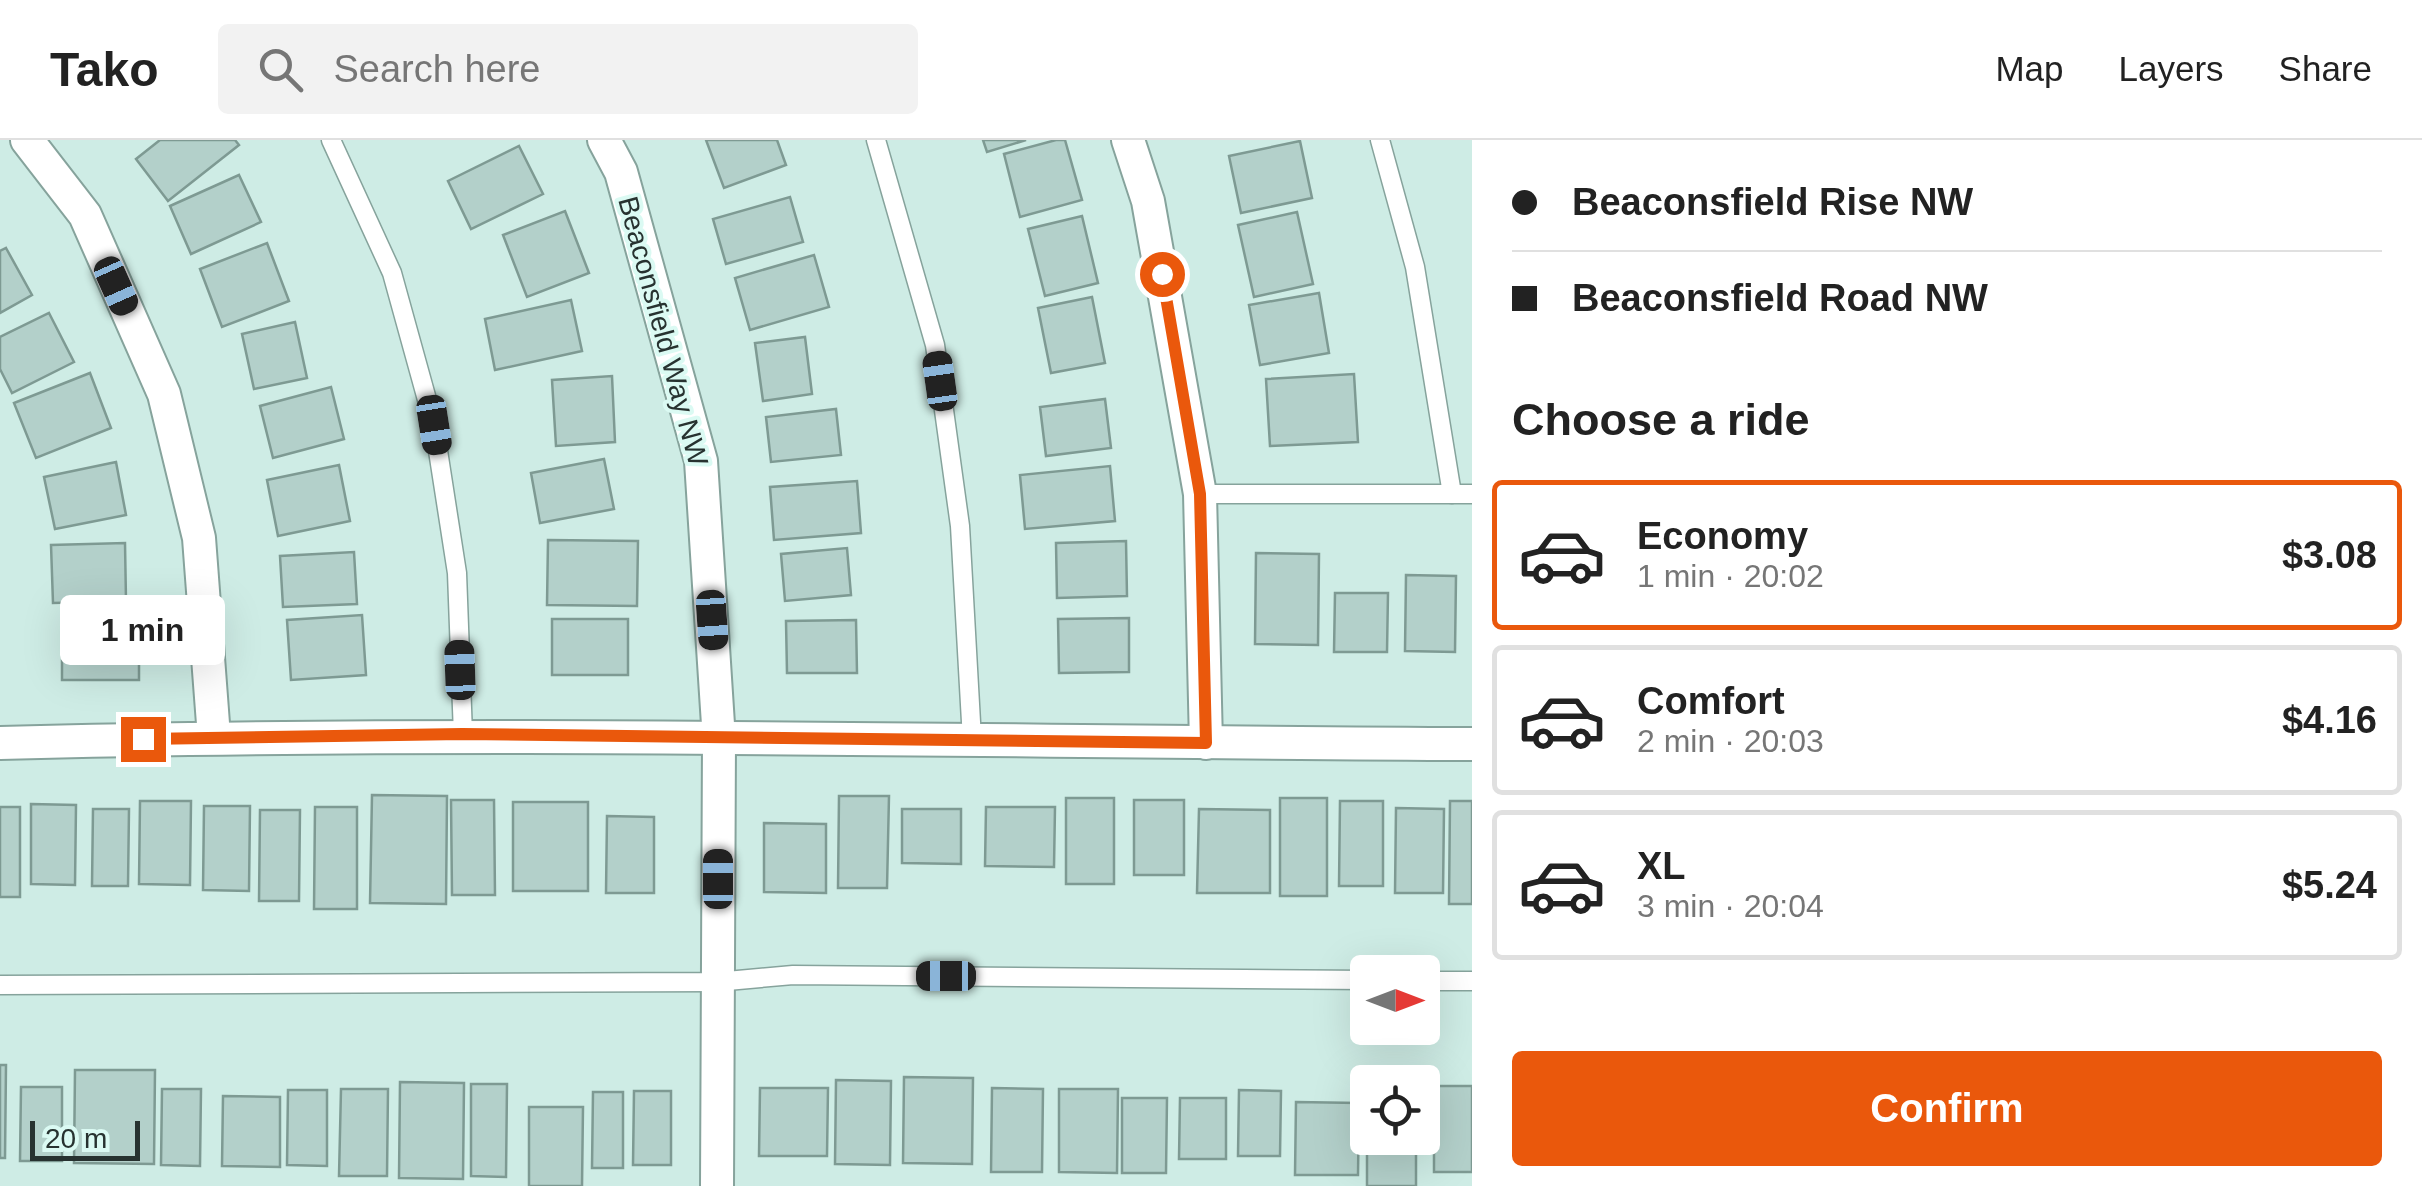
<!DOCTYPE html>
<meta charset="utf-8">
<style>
body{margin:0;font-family:Helvetica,sans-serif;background:#f2f2f2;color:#222;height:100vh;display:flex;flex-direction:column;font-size:38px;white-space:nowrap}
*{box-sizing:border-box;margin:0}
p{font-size:32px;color:#767676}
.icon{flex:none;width:55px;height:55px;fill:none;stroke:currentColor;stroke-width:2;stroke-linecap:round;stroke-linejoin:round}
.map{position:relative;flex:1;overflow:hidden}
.sheet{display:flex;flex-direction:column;background:#fff;width:950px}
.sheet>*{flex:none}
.guide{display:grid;align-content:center;height:220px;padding:0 40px;background:#fff}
.needle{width:65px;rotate:90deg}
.buttons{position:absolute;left:1350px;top:815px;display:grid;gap:20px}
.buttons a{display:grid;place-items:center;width:90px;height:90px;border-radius:10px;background:#fff;box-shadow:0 10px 40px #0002;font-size:50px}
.scale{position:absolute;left:30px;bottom:25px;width:110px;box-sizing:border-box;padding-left:10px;border:5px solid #273230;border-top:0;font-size:28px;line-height:35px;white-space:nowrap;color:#273230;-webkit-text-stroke:8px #dbfaf3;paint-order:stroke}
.end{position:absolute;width:45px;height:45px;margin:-22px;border:12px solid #ea580c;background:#fff;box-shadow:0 0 0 5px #fff}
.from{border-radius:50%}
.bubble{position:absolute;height:70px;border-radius:10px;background:#fff;box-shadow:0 10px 40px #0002;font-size:32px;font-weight:700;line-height:70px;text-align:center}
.car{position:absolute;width:30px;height:60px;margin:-30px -15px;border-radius:12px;box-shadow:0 0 8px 2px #0007;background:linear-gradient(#222 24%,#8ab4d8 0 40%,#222 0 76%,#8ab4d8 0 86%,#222 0)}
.guide b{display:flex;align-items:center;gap:35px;height:95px;font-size:38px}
.guide b+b{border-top:2px solid #e0e0e0}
.guide i{width:25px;height:25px;background:#222}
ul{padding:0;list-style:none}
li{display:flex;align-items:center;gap:30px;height:150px;margin:0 20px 15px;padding:0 20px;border:5px solid #e0e0e0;border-radius:10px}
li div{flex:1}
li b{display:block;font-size:38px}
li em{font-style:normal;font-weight:700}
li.selected{border-color:#ea580c}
li>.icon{width:90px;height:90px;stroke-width:1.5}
h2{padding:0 40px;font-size:45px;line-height:120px}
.cta{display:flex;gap:20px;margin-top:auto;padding:20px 40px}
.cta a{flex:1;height:115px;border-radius:10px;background:#ea580c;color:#fff;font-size:40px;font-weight:700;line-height:115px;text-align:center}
header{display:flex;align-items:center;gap:60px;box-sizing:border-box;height:140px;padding:0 50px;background:#fff;border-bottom:2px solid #e0e0e0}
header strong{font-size:48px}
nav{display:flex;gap:55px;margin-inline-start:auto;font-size:35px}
.search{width:700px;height:90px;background:#f2f2f2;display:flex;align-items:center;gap:25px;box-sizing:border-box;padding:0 35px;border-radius:10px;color:#767676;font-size:38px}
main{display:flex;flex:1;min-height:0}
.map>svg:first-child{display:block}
.building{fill:#b3d0ca;stroke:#7e9a93;stroke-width:2.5}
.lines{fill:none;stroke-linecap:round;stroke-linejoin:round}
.service-casing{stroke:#86a39c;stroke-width:21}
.minor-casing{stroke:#86a39c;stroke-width:36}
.service{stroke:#fff;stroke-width:18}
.minor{stroke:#fff;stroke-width:32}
.route{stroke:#ea580c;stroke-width:12}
.labels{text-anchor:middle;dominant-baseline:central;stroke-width:8;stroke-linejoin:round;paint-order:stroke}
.street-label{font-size:28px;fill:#273230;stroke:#dbfaf3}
</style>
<header>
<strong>Tako</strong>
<div class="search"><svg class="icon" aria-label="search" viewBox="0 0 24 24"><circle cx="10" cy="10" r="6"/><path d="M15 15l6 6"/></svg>Search here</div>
<nav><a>Map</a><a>Layers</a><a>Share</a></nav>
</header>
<main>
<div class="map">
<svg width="1472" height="1046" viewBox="0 0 1472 1046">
<rect width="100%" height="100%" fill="#ceece5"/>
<g class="building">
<polygon points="160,0 235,0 239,5 168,61 136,19"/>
<polygon points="706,0 777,0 786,25 724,48"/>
<polygon points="983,0 1026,0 987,12"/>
<polygon points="1056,0 1065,0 1082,60 1020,77 1004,14"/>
<polygon points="1300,1 1312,58 1241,73 1229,16"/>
<polygon points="519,6 543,54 471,89 448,41"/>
<polygon points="239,35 261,82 191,114 170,66"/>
<polygon points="790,57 803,102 726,124 713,79"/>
<polygon points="565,71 589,133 527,157 503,95"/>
<polygon points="1297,72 1313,144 1254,157 1238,85"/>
<polygon points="1082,76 1098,143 1045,156 1028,89"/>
<polygon points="267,103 289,161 222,187 200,129"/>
<polygon points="6,108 32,155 0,173 0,111"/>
<polygon points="814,115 829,167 750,190 735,138"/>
<polygon points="1319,153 1329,213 1260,225 1249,165"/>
<polygon points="1092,157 1105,223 1051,233 1038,168"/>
<polygon points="571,160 582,211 495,230 485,179"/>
<polygon points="49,173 74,222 12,253 0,229 0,197"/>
<polygon points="295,182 307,238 254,249 242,194"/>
<polygon points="805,197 812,254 763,261 755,203"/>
<polygon points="90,233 111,288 36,318 14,263"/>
<polygon points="1354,234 1358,302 1270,306 1266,239"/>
<polygon points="612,236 615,302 556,306 552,240"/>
<polygon points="331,247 344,299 273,318 260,266"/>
<polygon points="1105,259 1111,308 1046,316 1040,267"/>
<polygon points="836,269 841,315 771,322 766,277"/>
<polygon points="604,319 614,369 540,383 531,333"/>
<polygon points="116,322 126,375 55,389 44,337"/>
<polygon points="339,325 350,381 278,396 267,340"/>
<polygon points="1110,326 1115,381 1025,389 1020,335"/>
<polygon points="857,341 861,393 774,400 770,347"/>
<polygon points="548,400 638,401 637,466 547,465"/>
<polygon points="1126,401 1127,456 1057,458 1056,403"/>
<polygon points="125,403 126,461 53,463 51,405"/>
<polygon points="847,408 851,455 785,461 781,414"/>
<polygon points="354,412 357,464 283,467 280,416"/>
<polygon points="1256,413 1319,414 1318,505 1255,504"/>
<polygon points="1406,435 1456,436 1455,512 1405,511"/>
<polygon points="1335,453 1388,453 1387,512 1334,512"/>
<polygon points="362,475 366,535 291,540 287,480"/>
<polygon points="1129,478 1129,532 1059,533 1058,479"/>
<rect x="552" y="479" width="76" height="56"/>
<polygon points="856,480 857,533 787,533 786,481"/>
<rect x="62" y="482" width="77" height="58"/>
<polygon points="372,655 447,656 446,764 370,763"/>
<polygon points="839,656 889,656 887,748 838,748"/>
<rect x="1066" y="658" width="48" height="86"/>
<rect x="1280" y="658" width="47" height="98"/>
<polygon points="451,660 494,660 495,755 452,755"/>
<rect x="1134" y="660" width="50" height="75"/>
<polygon points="140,661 191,661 190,745 139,744"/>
<polygon points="1340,661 1383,661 1383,746 1339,746"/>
<polygon points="1450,661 1472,661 1472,764 1449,764"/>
<rect x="513" y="662" width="75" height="89"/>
<polygon points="31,664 76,665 75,745 31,744"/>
<polygon points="204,666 250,666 249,751 203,750"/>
<rect x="0" y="667" width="20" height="90"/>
<polygon points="315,667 357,667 357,769 314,769"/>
<polygon points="986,667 1055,667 1054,727 985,726"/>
<polygon points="1396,668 1444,669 1443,753 1395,753"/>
<polygon points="93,669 129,669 128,746 92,746"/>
<polygon points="902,669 961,669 961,724 902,723"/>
<polygon points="1199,669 1270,670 1270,753 1197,753"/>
<polygon points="260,670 300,670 299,761 259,761"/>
<polygon points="607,676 654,677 654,753 606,753"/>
<polygon points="764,683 826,684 826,753 764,752"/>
<polygon points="0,925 6,925 5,1018 0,1018"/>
<polygon points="75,930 155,930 154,1024 74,1023"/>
<polygon points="904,937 973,938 972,1024 903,1023"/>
<polygon points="836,940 891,941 890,1025 835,1024"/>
<polygon points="400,942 464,943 463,1039 399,1038"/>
<polygon points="471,944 507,944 506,1037 471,1036"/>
<rect x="1434" y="946" width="38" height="86"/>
<polygon points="21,947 62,947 62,1021 20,1021"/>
<polygon points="1367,947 1368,998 1416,998 1416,1046 1367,1046"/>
<polygon points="760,948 828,948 827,1016 759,1016"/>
<polygon points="992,948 1043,949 1042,1032 991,1032"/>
<polygon points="162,949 201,949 200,1026 161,1025"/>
<polygon points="341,949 388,949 387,1036 339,1036"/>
<polygon points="1059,949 1118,949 1117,1033 1059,1032"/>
<polygon points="288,950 327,950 327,1026 287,1025"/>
<polygon points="1239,950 1281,951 1280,1016 1238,1016"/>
<polygon points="634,951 671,951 671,1025 633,1025"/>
<polygon points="593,952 623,952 623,1028 592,1028"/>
<polygon points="223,956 280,957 280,1027 222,1026"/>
<polygon points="1122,958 1167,958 1166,1033 1122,1033"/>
<polygon points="1180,958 1226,958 1226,1019 1179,1019"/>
<polygon points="1296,962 1359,963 1358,1035 1295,1035"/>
<polygon points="529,967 583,967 582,1046 529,1046"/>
</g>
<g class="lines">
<g class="service-casing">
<g id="service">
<polyline points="331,0 392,133 434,285 457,433 463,595"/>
<polyline points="876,0 935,205 960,386 972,600"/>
<polyline points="1380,0 1415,127 1452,354"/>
<polyline points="1200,354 1472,354"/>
<polyline points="1422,841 1472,841"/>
<polyline points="0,845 716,842 793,835 1368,840"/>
</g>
</g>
<g class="minor-casing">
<g id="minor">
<polyline points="27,0 85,75 164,254 199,398 214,597"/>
<polyline points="604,0 621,32 701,321 719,600 717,1046"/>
<polyline points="1128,0 1148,61 1200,354 1206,603"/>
<path d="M0 603C491 590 981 602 1472 604"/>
</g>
</g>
<use href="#service" class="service"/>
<use href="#minor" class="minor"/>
</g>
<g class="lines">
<polyline class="route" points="143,599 462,594 1206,603 1200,354 1162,134"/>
</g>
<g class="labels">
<g class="street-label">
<text transform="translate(663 191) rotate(75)">Beaconsfield Way NW</text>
</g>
</g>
</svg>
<div class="buttons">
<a><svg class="needle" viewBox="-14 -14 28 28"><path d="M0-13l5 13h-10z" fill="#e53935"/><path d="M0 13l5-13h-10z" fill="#767676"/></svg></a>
<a><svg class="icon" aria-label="locate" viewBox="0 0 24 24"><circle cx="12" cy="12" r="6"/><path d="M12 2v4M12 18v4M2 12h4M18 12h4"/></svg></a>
</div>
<div class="scale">20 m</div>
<i class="end from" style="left:1162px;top:134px"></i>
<i class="end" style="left:143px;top:599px"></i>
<div class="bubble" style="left:60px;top:455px;width:165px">1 min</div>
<i class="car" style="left:116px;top:146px;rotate:156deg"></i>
<i class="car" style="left:940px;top:241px;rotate:352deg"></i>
<i class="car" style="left:434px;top:285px;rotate:171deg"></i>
<i class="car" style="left:712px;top:480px;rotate:176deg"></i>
<i class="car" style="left:460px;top:530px;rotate:358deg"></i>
<i class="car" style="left:718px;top:739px;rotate:0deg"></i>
<i class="car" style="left:946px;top:836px;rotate:270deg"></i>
</div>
<section class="sheet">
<div class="guide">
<b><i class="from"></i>Beaconsfield Rise NW</b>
<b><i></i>Beaconsfield Road NW</b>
</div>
<h2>Choose a ride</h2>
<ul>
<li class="selected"><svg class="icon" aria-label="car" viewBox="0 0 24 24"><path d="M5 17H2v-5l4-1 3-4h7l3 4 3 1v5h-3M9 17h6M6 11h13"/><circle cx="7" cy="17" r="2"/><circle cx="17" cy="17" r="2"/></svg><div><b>Economy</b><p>1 min · 20:02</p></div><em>$3.08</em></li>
<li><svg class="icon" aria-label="car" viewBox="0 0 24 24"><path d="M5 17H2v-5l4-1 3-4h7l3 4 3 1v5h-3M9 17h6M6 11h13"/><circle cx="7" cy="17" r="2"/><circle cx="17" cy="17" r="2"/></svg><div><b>Comfort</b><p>2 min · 20:03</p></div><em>$4.16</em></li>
<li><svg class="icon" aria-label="car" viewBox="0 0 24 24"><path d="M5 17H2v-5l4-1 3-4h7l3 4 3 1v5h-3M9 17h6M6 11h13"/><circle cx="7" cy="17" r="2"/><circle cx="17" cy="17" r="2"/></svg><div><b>XL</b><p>3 min · 20:04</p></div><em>$5.24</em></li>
</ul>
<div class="cta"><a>Confirm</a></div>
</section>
</main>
